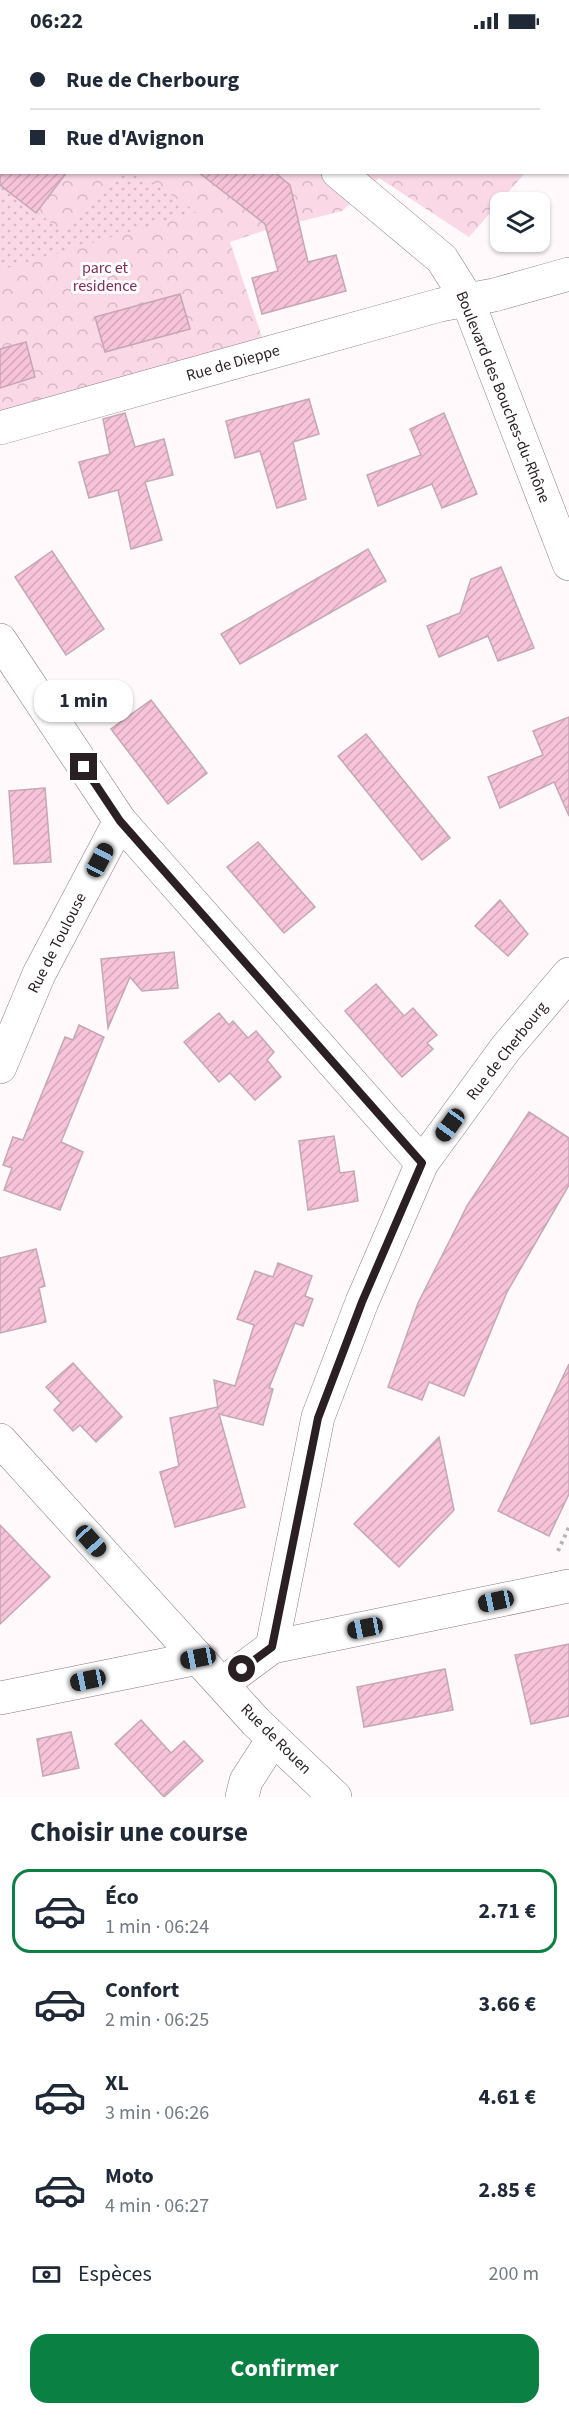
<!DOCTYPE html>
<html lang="fr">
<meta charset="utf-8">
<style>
body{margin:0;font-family:"Source Sans 3",sans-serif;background:#f2f2f3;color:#1f2937;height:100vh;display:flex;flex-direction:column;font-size:22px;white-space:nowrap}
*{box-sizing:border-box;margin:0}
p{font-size:20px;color:#747a83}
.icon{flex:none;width:33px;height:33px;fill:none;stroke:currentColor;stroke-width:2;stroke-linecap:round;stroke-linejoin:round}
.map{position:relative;height:1755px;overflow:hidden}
.sheet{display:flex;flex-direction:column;background:#fff;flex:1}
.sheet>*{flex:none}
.guide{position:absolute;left:0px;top:0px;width:570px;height:132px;box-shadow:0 2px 4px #0004;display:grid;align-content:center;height:132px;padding:0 30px;background:#fff}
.controls{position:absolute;left:490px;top:150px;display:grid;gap:12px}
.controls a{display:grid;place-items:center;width:60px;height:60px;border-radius:12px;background:#fff;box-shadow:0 2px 4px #0004;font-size:30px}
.end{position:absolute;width:27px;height:27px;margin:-14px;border:8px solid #2a1f23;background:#fff;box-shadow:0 0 0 3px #fff}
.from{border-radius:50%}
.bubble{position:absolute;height:42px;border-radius:18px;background:#fff;box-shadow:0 2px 4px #0004;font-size:20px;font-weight:700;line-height:42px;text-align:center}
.car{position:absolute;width:18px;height:36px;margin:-18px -9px;border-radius:8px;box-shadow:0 0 4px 2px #0007;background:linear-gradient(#222 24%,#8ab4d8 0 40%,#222 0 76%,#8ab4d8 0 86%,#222 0)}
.guide b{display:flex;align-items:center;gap:21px;height:57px;font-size:22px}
.guide b+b{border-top:2px solid #e0e1e3}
.guide i{width:15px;height:15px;background:#1f2937}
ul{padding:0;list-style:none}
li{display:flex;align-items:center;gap:18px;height:84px;margin:0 12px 9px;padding:0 18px;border:3px solid transparent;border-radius:18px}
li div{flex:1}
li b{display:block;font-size:22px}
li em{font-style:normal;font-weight:700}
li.current{border-color:#0b8043}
li>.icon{width:54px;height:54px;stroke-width:1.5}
h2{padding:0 30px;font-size:27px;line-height:72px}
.pay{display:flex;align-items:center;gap:15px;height:66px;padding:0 30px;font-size:22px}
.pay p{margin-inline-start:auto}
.action{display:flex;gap:12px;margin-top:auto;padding:12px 30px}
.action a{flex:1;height:69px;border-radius:18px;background:#0b8043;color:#fff;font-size:24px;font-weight:700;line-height:69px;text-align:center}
.status{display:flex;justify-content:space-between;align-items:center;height:42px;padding:0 30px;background:#fff;direction:ltr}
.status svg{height:16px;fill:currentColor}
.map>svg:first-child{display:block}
.park{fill:url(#park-crowns)}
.garden{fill:url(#garden-dots)}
.building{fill:url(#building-hatch);stroke:#c4a8b3;stroke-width:1.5}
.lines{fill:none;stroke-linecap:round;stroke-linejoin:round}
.minor-casing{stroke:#917782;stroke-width:34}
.path{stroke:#b9b1b4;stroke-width:4;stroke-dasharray:3 4.5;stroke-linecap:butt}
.minor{stroke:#fff;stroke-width:33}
.route{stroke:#2a1f23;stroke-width:8}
.labels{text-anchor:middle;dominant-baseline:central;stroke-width:6;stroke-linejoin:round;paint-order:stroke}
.park-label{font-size:16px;fill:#86295a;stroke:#fff}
.street-label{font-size:16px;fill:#2a1f23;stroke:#fff}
</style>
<div class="status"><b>06:22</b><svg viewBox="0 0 49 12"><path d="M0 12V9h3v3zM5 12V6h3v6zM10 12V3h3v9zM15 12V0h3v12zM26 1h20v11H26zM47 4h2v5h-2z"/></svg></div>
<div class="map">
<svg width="569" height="1755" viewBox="0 0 569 1755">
<defs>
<pattern id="park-crowns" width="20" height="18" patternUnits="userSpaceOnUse" patternTransform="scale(1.5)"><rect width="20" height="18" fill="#fad8e6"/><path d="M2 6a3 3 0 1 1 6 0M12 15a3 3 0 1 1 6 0" fill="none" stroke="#d6b9c5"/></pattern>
<pattern id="garden-dots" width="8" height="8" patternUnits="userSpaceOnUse" patternTransform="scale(1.5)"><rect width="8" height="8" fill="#fad8e6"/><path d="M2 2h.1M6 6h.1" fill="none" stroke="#d6b9c5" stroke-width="1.8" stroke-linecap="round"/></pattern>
<pattern id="building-hatch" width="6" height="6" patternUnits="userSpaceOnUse" patternTransform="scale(1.5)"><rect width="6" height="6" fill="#f6c3d8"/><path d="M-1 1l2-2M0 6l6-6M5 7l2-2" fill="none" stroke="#d3a7b9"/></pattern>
</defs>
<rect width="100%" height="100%" fill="#fff9fb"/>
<polygon class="park" points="0,0 569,0 569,99 568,2 2,2 2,130 525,131 469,195 379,136 342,169 266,188 230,200 263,298 0,369"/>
<polygon class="garden" points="116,131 138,131 197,170 0,228 0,143 65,191"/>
<g class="building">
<polygon points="0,130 67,130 36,171 0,143"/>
<polygon points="198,130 274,130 290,143 308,220 336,213 346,249 262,272 252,236 278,229 265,182"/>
<polygon points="180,252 190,287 105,310 95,275"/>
<polygon points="26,300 35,335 0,346 0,307"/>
<polygon points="309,357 319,392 293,400 306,457 277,466 260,409 235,416 226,379"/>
<polygon points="125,371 135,405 164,397 173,433 145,440 162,498 131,507 118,448 89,456 79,420 110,412 103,377"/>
<polygon points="444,371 477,452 442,466 432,442 378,464 367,433 421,413 410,387"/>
<polygon points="368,507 386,539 240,622 221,592"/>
<polygon points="52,509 104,587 66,613 15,535"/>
<polygon points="501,525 534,606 498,619 488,594 439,615 427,584 460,571 471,537"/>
<polygon points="151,658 207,731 168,762 111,687"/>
<polygon points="569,675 569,774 554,740 500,766 488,735 543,713 533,689"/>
<polygon points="366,692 450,796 422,818 338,714"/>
<polygon points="45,746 51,820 14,822 9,749"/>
<polygon points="258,800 315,865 284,891 227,825"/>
<polygon points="500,858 528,892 508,914 475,884"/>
<polygon points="174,910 178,946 142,949 130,935 108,986 101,917"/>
<polygon points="376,942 404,974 413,966 437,993 427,1001 433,1007 402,1035 345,969"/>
<polygon points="219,971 229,983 233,979 248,996 256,989 274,1010 267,1018 281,1035 255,1058 230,1031 219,1040 184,1000"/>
<polygon points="79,983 104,995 61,1100 83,1110 60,1168 4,1148 12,1126 3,1123 13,1095 23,1098 65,995 73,998"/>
<polygon points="529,1070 569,1096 569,1143 507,1250 464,1354 429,1340 422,1358 388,1345 418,1261 454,1190 467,1164"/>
<polygon points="334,1094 340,1131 354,1129 358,1159 308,1168 299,1099"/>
<polygon points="36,1207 45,1244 39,1246 46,1280 0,1291 0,1216"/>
<polygon points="278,1221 312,1234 305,1254 313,1257 303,1284 295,1281 269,1346 273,1347 263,1383 219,1372 245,1465 175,1485 160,1430 179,1424 170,1376 217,1365 218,1367 214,1338 235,1344 254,1283 237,1277 255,1229 273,1235"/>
<polygon points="73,1321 122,1375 96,1400 80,1383 73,1389 54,1368 61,1361 46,1345"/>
<polygon points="569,1322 569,1452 549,1494 498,1469"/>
<polygon points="439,1395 454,1468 399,1525 354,1482"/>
<polygon points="0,1483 50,1535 0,1582"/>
<polygon points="569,1602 569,1674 531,1682 515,1613"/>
<polygon points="445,1627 453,1668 364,1685 357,1645"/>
<polygon points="141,1678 171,1711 184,1699 203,1719 164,1755 115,1702"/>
<polygon points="71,1690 79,1726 43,1734 37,1697"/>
</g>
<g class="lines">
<g class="minor-casing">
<g id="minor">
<polyline points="171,0 173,2"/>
<polyline points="338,130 442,217 467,257 569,522"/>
<polyline points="0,386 440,263 494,253 569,232"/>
<polyline points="0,598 120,779 422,1121"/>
<polyline points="0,1025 39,932 120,779"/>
<polyline points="0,1398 256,1680 335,1755"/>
<polyline points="272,1605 569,1544"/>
<polyline points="222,1642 272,1605 318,1375 362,1260 422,1121 506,1006 569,932"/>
<polyline points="0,1656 198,1616"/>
<polyline points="242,1755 246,1739 273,1697"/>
</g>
</g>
<g class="path">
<polyline points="76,0 78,2"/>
<polyline points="506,0 508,2"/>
<polyline points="115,2 116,0"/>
<polyline points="338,2 339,0"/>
<polyline points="371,2 373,0"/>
<polyline points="498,2 499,0"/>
<polyline points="558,1509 569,1485"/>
</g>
<use href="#minor" class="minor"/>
</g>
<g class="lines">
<polyline class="route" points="84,725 120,779 422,1121 362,1260 318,1376 272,1605 242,1627"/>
</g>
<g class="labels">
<g class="park-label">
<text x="105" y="226">parc et<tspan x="105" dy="18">residence</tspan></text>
</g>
<g class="street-label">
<text transform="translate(233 321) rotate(-16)">Rue de Dieppe</text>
<text transform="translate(503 355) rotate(68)">Boulevard des Bouches-du-Rhône</text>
<text transform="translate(57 901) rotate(-63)">Rue de Toulouse</text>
<text transform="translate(507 1009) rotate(-52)">Rue de Cherbourg</text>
<text transform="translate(276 1697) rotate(45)">Rue de Rouen</text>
</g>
</g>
</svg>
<div class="controls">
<a><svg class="icon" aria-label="layers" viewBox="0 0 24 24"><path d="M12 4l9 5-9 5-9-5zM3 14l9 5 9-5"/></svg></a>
</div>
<i class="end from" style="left:242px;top:1627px"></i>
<i class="end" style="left:84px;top:725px"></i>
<div class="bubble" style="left:34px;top:638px;width:99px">1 min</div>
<i class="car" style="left:100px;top:818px;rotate:28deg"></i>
<i class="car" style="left:450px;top:1083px;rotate:216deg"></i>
<i class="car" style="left:91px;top:1499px;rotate:138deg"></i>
<i class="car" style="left:496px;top:1559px;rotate:258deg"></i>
<i class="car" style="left:365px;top:1586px;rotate:259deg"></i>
<i class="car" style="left:198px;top:1616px;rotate:259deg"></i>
<i class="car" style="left:88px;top:1638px;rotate:258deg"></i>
<div class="guide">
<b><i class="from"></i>Rue de Cherbourg</b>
<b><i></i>Rue d'Avignon</b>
</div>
</div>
<section class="sheet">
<h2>Choisir une course</h2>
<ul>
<li class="current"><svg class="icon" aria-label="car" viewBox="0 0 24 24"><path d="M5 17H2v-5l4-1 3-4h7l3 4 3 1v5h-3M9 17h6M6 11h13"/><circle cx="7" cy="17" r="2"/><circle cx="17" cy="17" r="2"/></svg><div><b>Éco</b><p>1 min · 06:24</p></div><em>2.71 €</em></li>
<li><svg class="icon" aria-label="car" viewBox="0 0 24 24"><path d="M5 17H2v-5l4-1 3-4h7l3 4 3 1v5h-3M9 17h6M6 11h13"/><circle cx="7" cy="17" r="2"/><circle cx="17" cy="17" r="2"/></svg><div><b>Confort</b><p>2 min · 06:25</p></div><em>3.66 €</em></li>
<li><svg class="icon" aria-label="car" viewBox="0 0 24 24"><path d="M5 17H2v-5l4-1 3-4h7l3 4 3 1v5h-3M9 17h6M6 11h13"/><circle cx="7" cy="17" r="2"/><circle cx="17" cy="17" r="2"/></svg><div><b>XL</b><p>3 min · 06:26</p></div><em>4.61 €</em></li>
<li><svg class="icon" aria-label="car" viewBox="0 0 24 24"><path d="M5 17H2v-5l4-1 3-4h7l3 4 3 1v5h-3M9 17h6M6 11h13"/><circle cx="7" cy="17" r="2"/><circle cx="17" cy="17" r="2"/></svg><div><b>Moto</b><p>4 min · 06:27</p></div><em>2.85 €</em></li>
</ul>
<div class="pay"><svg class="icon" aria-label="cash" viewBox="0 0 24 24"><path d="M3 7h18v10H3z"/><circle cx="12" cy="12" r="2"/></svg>Espèces<p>200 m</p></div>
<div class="action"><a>Confirmer</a></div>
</section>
